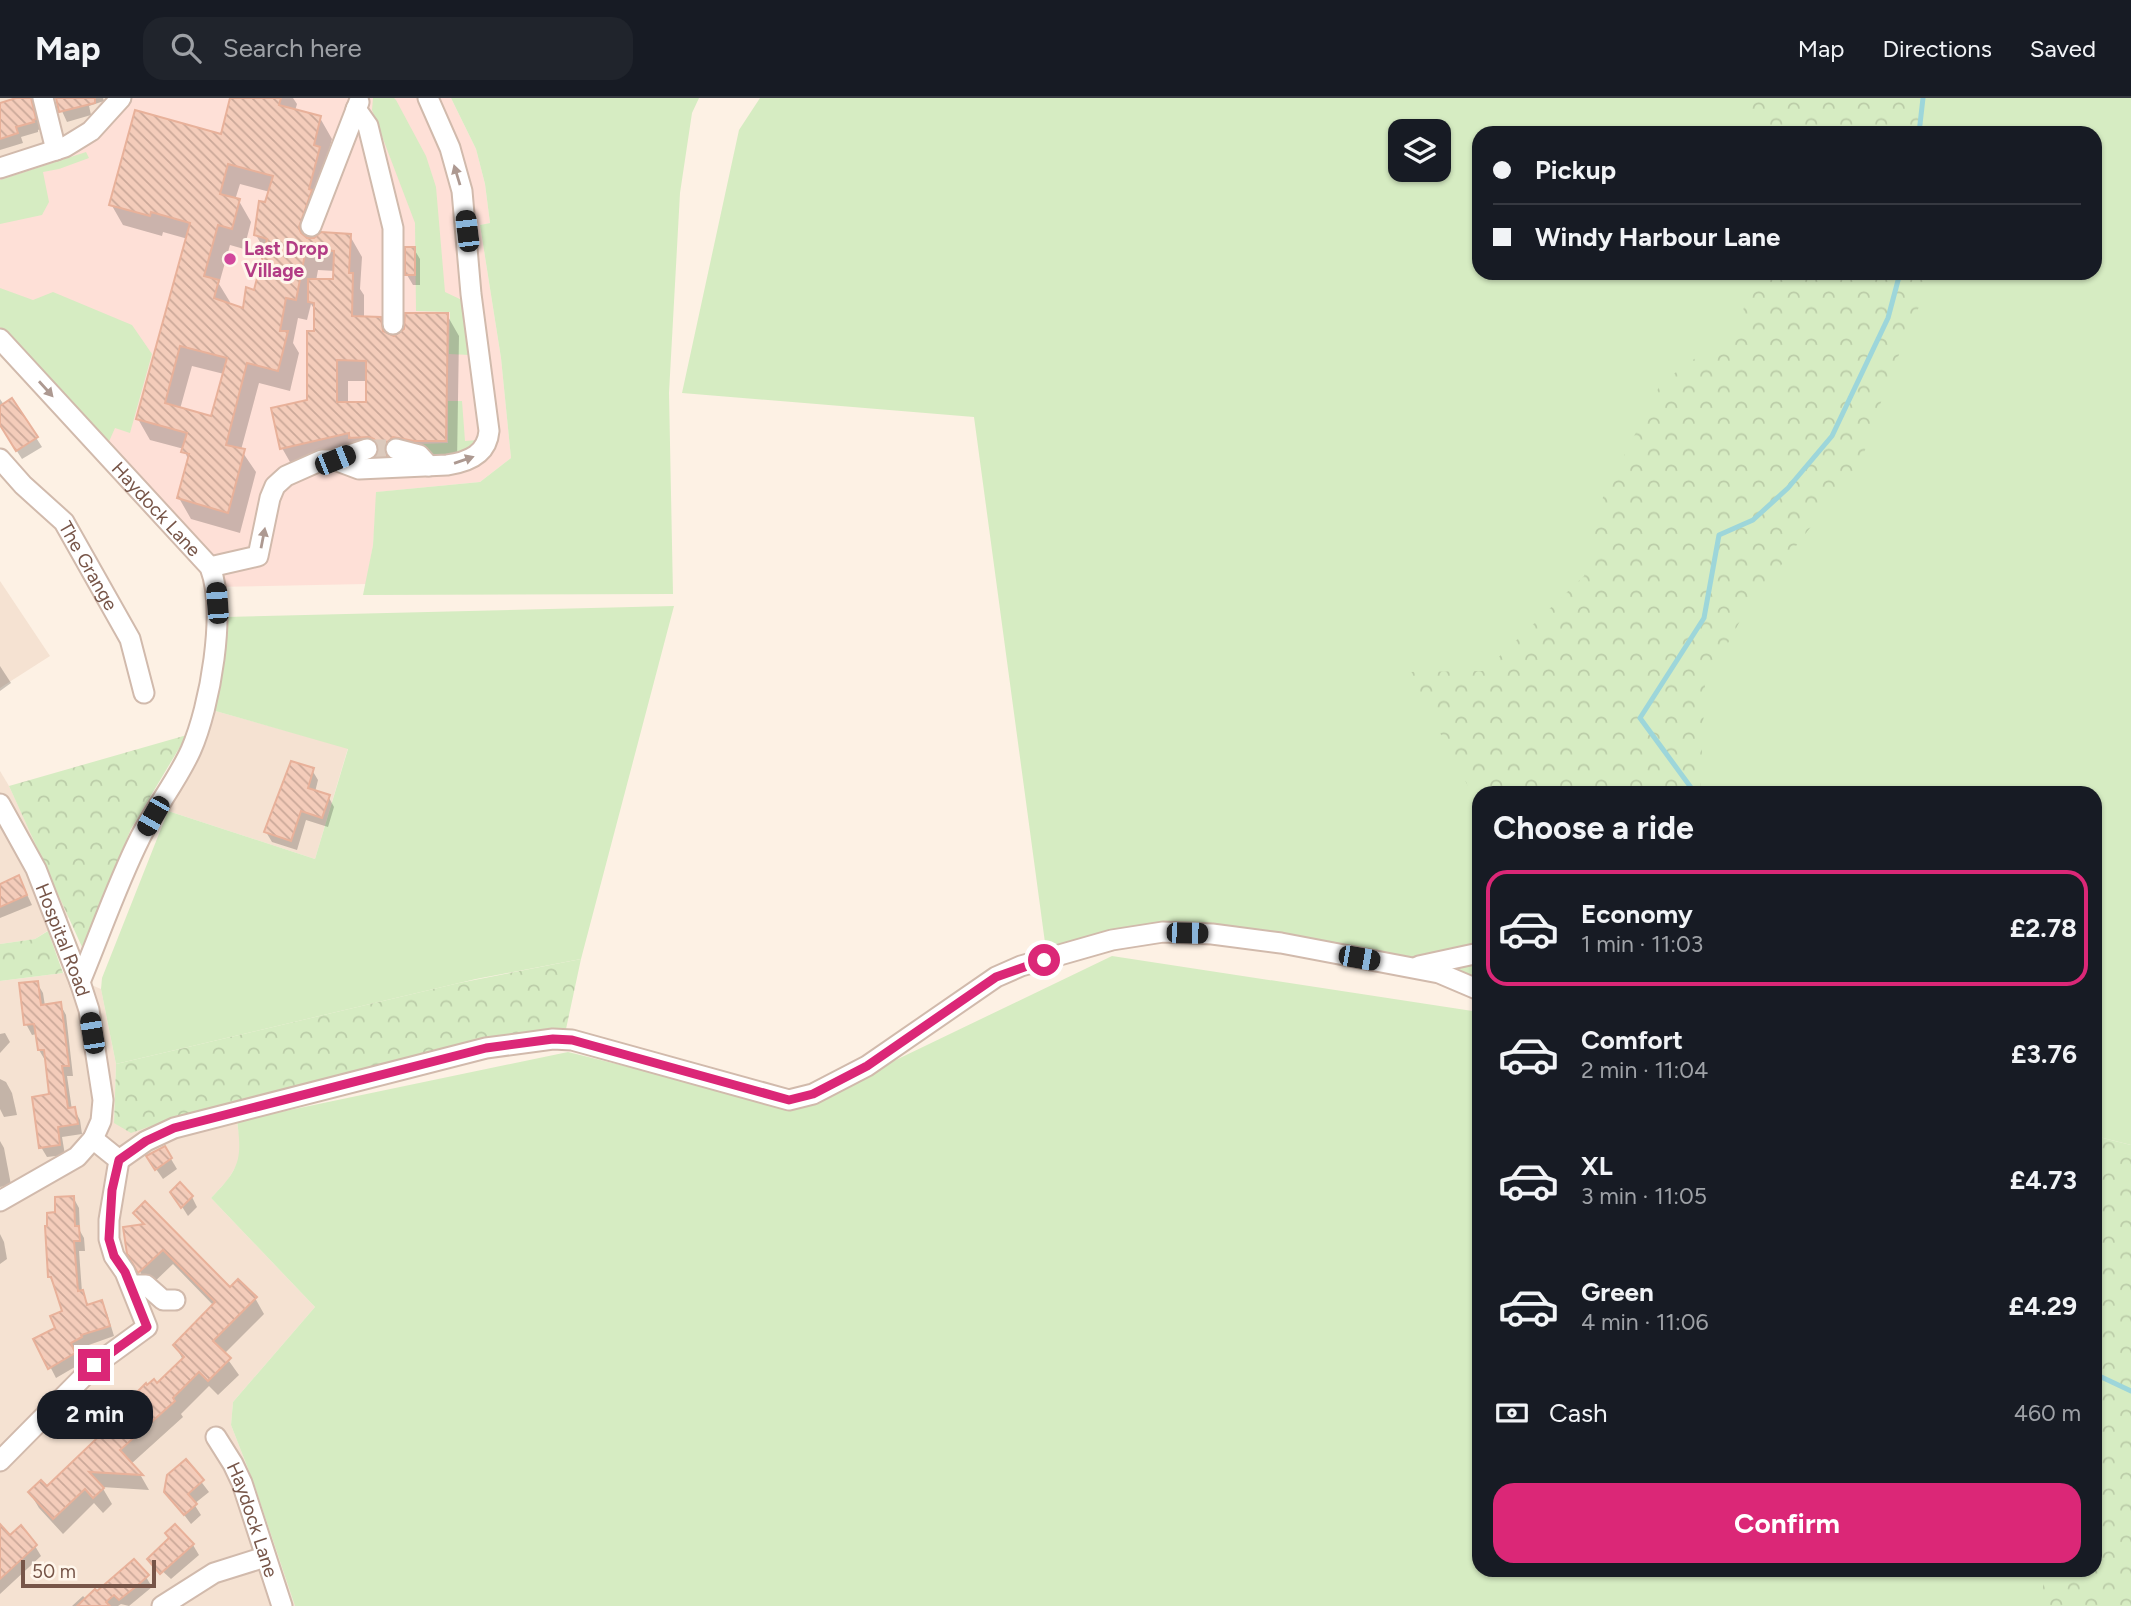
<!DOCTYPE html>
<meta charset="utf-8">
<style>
body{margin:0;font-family:Figtree,sans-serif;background:#20242c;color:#f1f3f6;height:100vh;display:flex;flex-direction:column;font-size:26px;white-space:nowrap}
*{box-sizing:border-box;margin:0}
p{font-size:23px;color:#9ea1a6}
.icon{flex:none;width:38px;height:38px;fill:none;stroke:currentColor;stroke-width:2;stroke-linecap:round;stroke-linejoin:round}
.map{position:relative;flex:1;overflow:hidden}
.sheet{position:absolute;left:1472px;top:688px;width:630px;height:791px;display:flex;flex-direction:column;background:#171b24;border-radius:21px;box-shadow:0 2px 5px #0004}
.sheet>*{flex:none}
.guide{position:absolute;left:1472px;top:28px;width:630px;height:154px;border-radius:21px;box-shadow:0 2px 5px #0004;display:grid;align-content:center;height:154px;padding:0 21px;background:#171b24}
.controls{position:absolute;left:1388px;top:21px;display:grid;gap:14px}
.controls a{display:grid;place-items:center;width:63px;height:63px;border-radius:14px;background:#171b24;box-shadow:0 2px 5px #0004;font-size:35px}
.scale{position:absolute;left:21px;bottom:18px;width:135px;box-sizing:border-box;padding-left:7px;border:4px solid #775548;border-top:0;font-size:19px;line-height:24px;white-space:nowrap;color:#775548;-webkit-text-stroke:5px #fff6eb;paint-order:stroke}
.end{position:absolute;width:32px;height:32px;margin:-16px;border:9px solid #db2777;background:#fff;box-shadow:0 0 0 4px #fff}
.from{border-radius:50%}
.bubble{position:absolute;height:49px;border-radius:21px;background:#171b24;box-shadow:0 2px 5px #0004;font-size:23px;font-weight:700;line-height:49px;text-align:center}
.car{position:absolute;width:21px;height:42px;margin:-21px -10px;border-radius:9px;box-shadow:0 0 5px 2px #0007;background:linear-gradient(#222 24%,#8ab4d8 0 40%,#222 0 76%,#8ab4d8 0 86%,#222 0)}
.guide b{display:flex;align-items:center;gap:24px;height:66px;font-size:26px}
.guide b+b{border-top:2px solid #363941}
.guide i{width:18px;height:18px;background:#f1f3f6}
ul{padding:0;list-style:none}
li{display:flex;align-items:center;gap:21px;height:116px;margin:0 14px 10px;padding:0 7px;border:4px solid transparent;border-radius:21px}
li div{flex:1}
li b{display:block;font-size:26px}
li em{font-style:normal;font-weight:700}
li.selected{border-color:#db2777}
li>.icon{width:63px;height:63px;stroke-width:1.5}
h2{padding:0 21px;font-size:32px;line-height:84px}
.pay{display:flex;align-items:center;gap:18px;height:77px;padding:0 21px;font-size:26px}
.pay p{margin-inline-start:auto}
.action{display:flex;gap:14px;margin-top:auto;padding:14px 21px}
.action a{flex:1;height:80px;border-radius:21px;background:#db2777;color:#fff;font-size:28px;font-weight:700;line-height:80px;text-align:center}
header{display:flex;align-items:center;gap:42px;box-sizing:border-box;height:98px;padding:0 35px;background:#171b24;border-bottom:2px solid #363941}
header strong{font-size:33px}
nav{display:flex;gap:38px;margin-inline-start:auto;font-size:24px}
.search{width:490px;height:63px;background:#20242c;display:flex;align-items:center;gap:18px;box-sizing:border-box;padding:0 24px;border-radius:21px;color:#9ea1a6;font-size:26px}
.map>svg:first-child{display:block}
.residential{fill:#f5e2d2}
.commercial{fill:#fee0d7}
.green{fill:#d6ecc2;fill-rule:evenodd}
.forest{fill:url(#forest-crowns)}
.shadow{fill:#0003;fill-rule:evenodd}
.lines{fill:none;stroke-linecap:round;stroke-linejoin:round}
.stream{stroke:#9dd6da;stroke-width:5}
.building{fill:url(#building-back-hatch);stroke:#e8b19a;stroke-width:2;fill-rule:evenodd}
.minor-tunnel{stroke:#dccabd;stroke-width:19;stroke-dasharray:19 10;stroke-linecap:butt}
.minor-casing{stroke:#d1baac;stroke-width:23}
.minor{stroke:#fff;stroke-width:19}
.oneway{fill:#ad9991}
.route{stroke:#db2777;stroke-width:9}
.hotel-dot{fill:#d1479c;stroke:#fff6eb;stroke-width:2.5}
.labels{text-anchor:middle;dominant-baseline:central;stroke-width:6;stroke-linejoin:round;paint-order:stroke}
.hotel-label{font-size:19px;font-weight:bold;fill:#b23c85;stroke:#fff6eb;text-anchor:start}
.street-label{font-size:19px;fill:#775548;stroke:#fff6eb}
</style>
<header>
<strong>Map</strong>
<div class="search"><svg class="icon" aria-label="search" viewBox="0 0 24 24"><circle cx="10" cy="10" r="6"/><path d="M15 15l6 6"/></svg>Search here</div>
<nav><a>Map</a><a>Directions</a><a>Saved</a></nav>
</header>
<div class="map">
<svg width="2131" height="1508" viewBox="0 0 2131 1508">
<defs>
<pattern id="forest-crowns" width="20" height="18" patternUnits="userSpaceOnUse" patternTransform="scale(1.75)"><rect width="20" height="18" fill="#d6ecc2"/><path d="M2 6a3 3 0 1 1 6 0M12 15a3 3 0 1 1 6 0" fill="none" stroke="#bbcca8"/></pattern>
<pattern id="building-back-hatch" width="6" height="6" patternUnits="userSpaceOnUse" patternTransform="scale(1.75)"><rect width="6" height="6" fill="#f4ccba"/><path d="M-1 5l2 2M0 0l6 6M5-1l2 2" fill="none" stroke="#caa899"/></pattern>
</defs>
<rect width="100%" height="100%" fill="#fdf1e4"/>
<g class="residential">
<polygon points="0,0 108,0 85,26 63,41 0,61"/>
<polygon points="0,483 50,558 0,590"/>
<polygon points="212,612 348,650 315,761 168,713"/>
<polygon points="0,673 9,688 69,819 35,841 0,846"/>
<polygon points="63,875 101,891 116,966 114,1024 189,1015 233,1004 241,1046 238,1065 227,1083 211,1100 315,1209 233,1304 231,1327 254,1386 295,1508 0,1508 0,883"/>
</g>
<polygon class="commercial" points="108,0 451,0 476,51 485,86 490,125 480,127 501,260 511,360 480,384 377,394 373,447 366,486 213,489 0,256 0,61 63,41 85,26"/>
<g class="green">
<polygon points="373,0 394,0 396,2 426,58 436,89 445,194 464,203 470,257 449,256 450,214 416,213 415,125 372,12"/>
<polygon points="451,0 699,0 692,15 680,95 669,295 673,496 363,497 373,447 376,394 480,384 511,360 501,260 480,127 490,125 485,86 476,51"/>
<path d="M760 0H2131V1047L2095 1038V695H1479V888L1200 830 1046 852 974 319 682 295 739 32ZM1400 33H1438V72H1400ZM1479 35H2095V175H1479Z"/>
<polygon points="86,54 89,60 59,71 43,74 49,104 42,117 0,126 0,82"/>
<polygon points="0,190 33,202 53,194 132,227 152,256 130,335 115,330 107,348 0,229"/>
<polygon points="448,303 462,303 465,343 478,342 479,347 461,355 431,358 417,350 419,346 448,345"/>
<polygon points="674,508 581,861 476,881 116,966 101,891 102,880 168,713 315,761 348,651 212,612 225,519"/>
<path d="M1112 858 1479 914V1472H2043V1508H295L254 1386 231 1327 233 1304 315 1209 211 1100C238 1072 243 1063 237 1023L568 954 796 1010Z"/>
</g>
<g class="forest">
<polygon points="1749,0 1916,0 1926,35 1758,35"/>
<polygon points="1751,175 1933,175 1888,283 1861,364 1745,514 1705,587 1700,695 1479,695 1478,707 1408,574 1484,573 1584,478 1603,399 1661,285 1740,228"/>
<polygon points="187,637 131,731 82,849 9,688"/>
<polygon points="48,833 63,875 0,883 0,846 35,841"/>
<polygon points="581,861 566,931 485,940 189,1015 131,1035 114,1025 116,966 459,885"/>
<polygon points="2095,1038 2131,1047 2131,1508 2043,1508 2043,1472 2095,1472"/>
</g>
<g class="shadow">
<polygon points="23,0 32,0 37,8 40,31 38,32 38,34 21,39 23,45 0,52 0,12"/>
<polygon points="56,0 103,0 104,3 89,8 91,17 67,24"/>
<path d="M232 0H293L297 6 295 13 320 20 332 41 326 63 323 114 313 143 350 138 362 159 360 191 364 197V220H380L390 238 394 240 447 217 459 238 457 364 391 378 380 359 294 371 282 350 308 303 315 235 316 214 311 206 307 222 298 220 293 245 299 255 290 293 259 285 241 352 256 374 240 435 191 421 179 400 189 364 184 351 150 342 138 321 188 141 163 134 162 138 123 127 111 106 222 38ZM240 86 270 94 256 137 265 153 255 194 245 212 229 207 230 204 219 186 230 147 244 151 251 124 239 103 235 102ZM318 172 335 173V183H316ZM192 268 224 276 213 320 180 311ZM348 283H368V306H348Z"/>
<polygon points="414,151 420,161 420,187 413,187 407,177"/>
<polygon points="0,301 4,307 12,302 42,349 22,361 0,327"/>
<polygon points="0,568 11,585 0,593"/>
<polygon points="312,672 318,682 315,694 328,698 334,709 328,729 306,722 297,752 272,744 266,734"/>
<polygon points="0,788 24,790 32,807 0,820"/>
<polygon points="37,885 43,895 45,908 60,906 66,917 73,978 67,978 72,1012 74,1011 80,1022 82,1036 62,1039 65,1057 47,1059 41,1049 51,998 45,962 39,952 37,936 32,937 26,926"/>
<polygon points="5,935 10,944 0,955 0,936"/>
<polygon points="0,981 6,984 12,995 17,1017 4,1019 0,1011"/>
<polygon points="0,1043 4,1050 11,1087 0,1089"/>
<polygon points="171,1061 177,1071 163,1081 154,1068"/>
<polygon points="73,1099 79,1110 80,1133 84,1140 85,1153 79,1153 82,1194 89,1208 101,1204 107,1215 114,1238 86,1248 87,1250 75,1255 80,1266 56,1280 36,1241 57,1231 64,1214 50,1179 57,1116"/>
<polygon points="192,1099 197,1109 188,1118 179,1104"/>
<polygon points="136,1115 230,1191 255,1200 264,1216 224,1256 239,1277 218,1297 209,1288 181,1316 183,1319 131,1366 141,1378 149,1392 102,1389 112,1406 103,1415 94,1405 63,1436 39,1410 30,1395 47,1391 138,1304 135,1298 157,1287 183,1262 175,1247 214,1208 173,1166 149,1189 129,1155 143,1128"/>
<polygon points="0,1136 4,1144 7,1161 0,1166"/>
<polygon points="186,1364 209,1394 194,1406 201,1417 191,1426 166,1393"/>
<polygon points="0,1433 10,1440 35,1448 41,1458 0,1496"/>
<polygon points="170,1441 193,1447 199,1457 171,1481 158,1469"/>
<polygon points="146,1479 152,1489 129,1508 121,1506 118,1508 72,1508 83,1498 87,1502"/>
</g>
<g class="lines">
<g class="stream">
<polyline points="1919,35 1923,0"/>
<polyline points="1695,695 1640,620 1704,520 1719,437 1753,422 1788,390 1832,338 1888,220 1900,175"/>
<polyline points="2095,1276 2131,1293"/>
</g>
</g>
<g class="building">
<polygon points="16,0 31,0 36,21 33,22 34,24 16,29 18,35 0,41 0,5"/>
<polygon points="56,0 95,0 95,5 59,14"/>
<path d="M230 0H281L279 7 321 18 314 47 320 49 309 91 312 92 299 129 301 135 307 140H314L321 134 351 136 349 175H353L352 218 381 219 383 233 394 238 404 231 405 215H448L446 343H414L393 339 384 347 386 358H377L379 348 374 341 369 339 349 340V335L280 351 271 310 307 302V233H314V205L308 204V181H333L334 153 306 151 296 202 286 200 280 233H288L278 273 247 265 226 347 245 351 228 415 177 400 189 356 181 354 187 335 136 321 190 125 151 114 150 118 109 107 135 12 221 36ZM228 66 273 78 265 104 259 103 254 137 267 141 254 192 246 189 243 210 214 200 219 182 204 178 218 127 232 131 240 101 220 96ZM180 248 227 260 211 318 165 305ZM337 262 366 263V304H337Z"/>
<rect x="405" y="149" width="10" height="28"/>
<polygon points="12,300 38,339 16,353 0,327 0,308"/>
<polygon points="291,663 314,670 308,690 330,697 322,720 301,713 291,743 264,734"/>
<polygon points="19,777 27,797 0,809 0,786"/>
<polygon points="38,883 41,907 61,904 69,968 62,968 68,1010 75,1009 78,1026 58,1029 60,1047 39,1050 32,999 49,996 44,952 38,952 34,926 24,927 19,885"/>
<polygon points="165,1048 172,1060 155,1072 146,1058"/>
<polygon points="180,1084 193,1098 181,1110 170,1094"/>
<polygon points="74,1098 75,1128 79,1128 80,1143 74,1143 78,1193 83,1192 87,1207 102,1202 110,1228 81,1237 82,1239 71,1245 75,1255 48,1271 33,1241 55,1230 50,1218 62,1213 51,1179 48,1179 45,1128 47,1128 47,1115 55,1114 55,1099"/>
<polygon points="145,1103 230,1189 238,1181 257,1199 213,1243 231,1260 208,1283 199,1274 173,1300 175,1303 120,1352 143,1377 89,1374 104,1390 93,1400 85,1391 53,1421 28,1394 41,1382 47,1388 137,1302 133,1298 146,1285 147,1287 154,1281 157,1285 184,1259 173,1247 215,1204 163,1152 138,1175 127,1156 123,1129 144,1126 133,1115"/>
<polygon points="186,1361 204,1382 188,1396 197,1406 184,1417 164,1394 167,1377"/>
<polygon points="0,1426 10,1437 21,1427 37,1447 0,1481"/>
<polygon points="175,1426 194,1446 160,1476 147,1461 169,1440 165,1435"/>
<polygon points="134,1461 149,1477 138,1487 119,1502 114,1497 106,1504 110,1508 77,1508 95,1491 97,1493"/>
</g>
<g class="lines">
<polyline class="minor-tunnel" points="367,351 396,351"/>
<g class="minor-casing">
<g id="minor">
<polyline points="43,0 56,52"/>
<polyline points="356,11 368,28 393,130 393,226"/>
<polyline points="0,70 65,49 91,33 121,0"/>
<polyline points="311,128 359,4"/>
<path id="s1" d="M0 241 210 469C227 513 210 609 191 652 177 683 155 710 140 740 117 786 100 836 80 884"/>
<polyline points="396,351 419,357 429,368"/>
<path id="s2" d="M0 361 23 387 64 424 130 541 144 595"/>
<polyline points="335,362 367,351"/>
<path d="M210 469 258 458 270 400 275 388 286 378 322 362H335L359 371 447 367C469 364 487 356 489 333L471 196 462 93 450 50 428 0"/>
<path id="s3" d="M0 706 36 771 80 884 89 912 103 1002 101 1023 93 1041 77 1059 0 1103"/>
<polyline points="1419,868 1479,855"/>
<polyline points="119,1062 146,1043 174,1030 486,950 553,941 572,942 789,1002 813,996 867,968 996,879 1021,868 1112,842 1163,834 1212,836 1281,845 1439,875 1479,892"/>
<polyline points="131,1187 146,1187 163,1202 175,1202"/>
<path id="s4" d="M216 1339 233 1366 242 1385 282 1508"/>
<polyline points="0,1363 95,1267 147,1229 125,1174 114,1158 109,1141 109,1122 119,1062 93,1041"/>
<polyline points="162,1508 214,1475 265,1459"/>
</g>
</g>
<use href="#minor" class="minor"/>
</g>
<defs><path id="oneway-solid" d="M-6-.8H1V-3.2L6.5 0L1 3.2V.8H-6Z" transform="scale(1.75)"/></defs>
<g class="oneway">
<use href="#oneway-solid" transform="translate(457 77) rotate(-107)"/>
<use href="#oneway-solid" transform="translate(46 291) rotate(48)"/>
<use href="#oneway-solid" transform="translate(464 362) rotate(-19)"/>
<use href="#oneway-solid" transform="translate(263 440) rotate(-79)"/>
</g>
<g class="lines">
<polyline class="route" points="94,1267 147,1229 125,1174 114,1158 109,1141 112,1092 119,1062 146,1043 174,1030 486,950 553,941 572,942 789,1002 813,996 867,968 996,879 1044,862"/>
</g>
<circle class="hotel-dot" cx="230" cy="161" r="7"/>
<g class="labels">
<g class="hotel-label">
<text x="244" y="150">Last Drop<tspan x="244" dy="22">Village</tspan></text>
</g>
<g class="street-label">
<text stroke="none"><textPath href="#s1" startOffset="231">Haydock Lane</textPath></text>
<text stroke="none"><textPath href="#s2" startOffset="140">The Grange</textPath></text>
<text stroke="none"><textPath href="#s3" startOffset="150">Hospital Road</textPath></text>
<text stroke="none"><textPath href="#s4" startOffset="91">Haydock Lane</textPath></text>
</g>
</g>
</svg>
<div class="controls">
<a><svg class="icon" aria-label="layers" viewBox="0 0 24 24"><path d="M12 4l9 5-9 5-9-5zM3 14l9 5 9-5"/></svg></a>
</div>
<div class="scale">50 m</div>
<i class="end from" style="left:1044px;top:862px"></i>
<i class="end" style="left:94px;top:1267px"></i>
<div class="bubble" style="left:37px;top:1292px;width:116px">2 min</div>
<i class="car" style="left:467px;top:133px;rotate:353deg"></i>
<i class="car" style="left:335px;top:362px;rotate:68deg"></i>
<i class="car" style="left:217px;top:505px;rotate:356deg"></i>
<i class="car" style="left:153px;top:718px;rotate:210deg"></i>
<i class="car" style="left:1187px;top:835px;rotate:91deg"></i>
<i class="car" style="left:1359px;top:860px;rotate:100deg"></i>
<i class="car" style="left:92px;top:935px;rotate:351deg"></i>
<div class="guide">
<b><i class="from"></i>Pickup</b>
<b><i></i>Windy Harbour Lane</b>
</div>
<section class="sheet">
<h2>Choose a ride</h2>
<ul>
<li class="selected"><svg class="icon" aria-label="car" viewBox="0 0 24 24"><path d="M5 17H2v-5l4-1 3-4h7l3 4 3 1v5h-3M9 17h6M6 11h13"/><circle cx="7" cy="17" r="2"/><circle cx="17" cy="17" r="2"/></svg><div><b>Economy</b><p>1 min · 11:03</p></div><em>£2.78</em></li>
<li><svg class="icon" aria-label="car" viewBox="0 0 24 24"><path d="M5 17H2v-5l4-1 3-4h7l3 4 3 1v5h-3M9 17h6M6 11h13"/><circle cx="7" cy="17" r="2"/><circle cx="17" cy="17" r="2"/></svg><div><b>Comfort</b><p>2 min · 11:04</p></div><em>£3.76</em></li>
<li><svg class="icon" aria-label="car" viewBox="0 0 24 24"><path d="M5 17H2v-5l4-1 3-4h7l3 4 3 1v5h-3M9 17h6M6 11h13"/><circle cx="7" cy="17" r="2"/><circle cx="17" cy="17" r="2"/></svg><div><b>XL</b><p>3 min · 11:05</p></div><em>£4.73</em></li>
<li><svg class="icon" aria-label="car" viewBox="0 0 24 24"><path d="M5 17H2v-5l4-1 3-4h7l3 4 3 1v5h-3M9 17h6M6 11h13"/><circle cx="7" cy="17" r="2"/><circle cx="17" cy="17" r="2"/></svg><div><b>Green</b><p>4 min · 11:06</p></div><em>£4.29</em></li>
</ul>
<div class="pay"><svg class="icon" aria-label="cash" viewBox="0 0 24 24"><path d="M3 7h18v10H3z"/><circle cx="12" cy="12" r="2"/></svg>Cash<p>460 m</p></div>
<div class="action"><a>Confirm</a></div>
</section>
</div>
